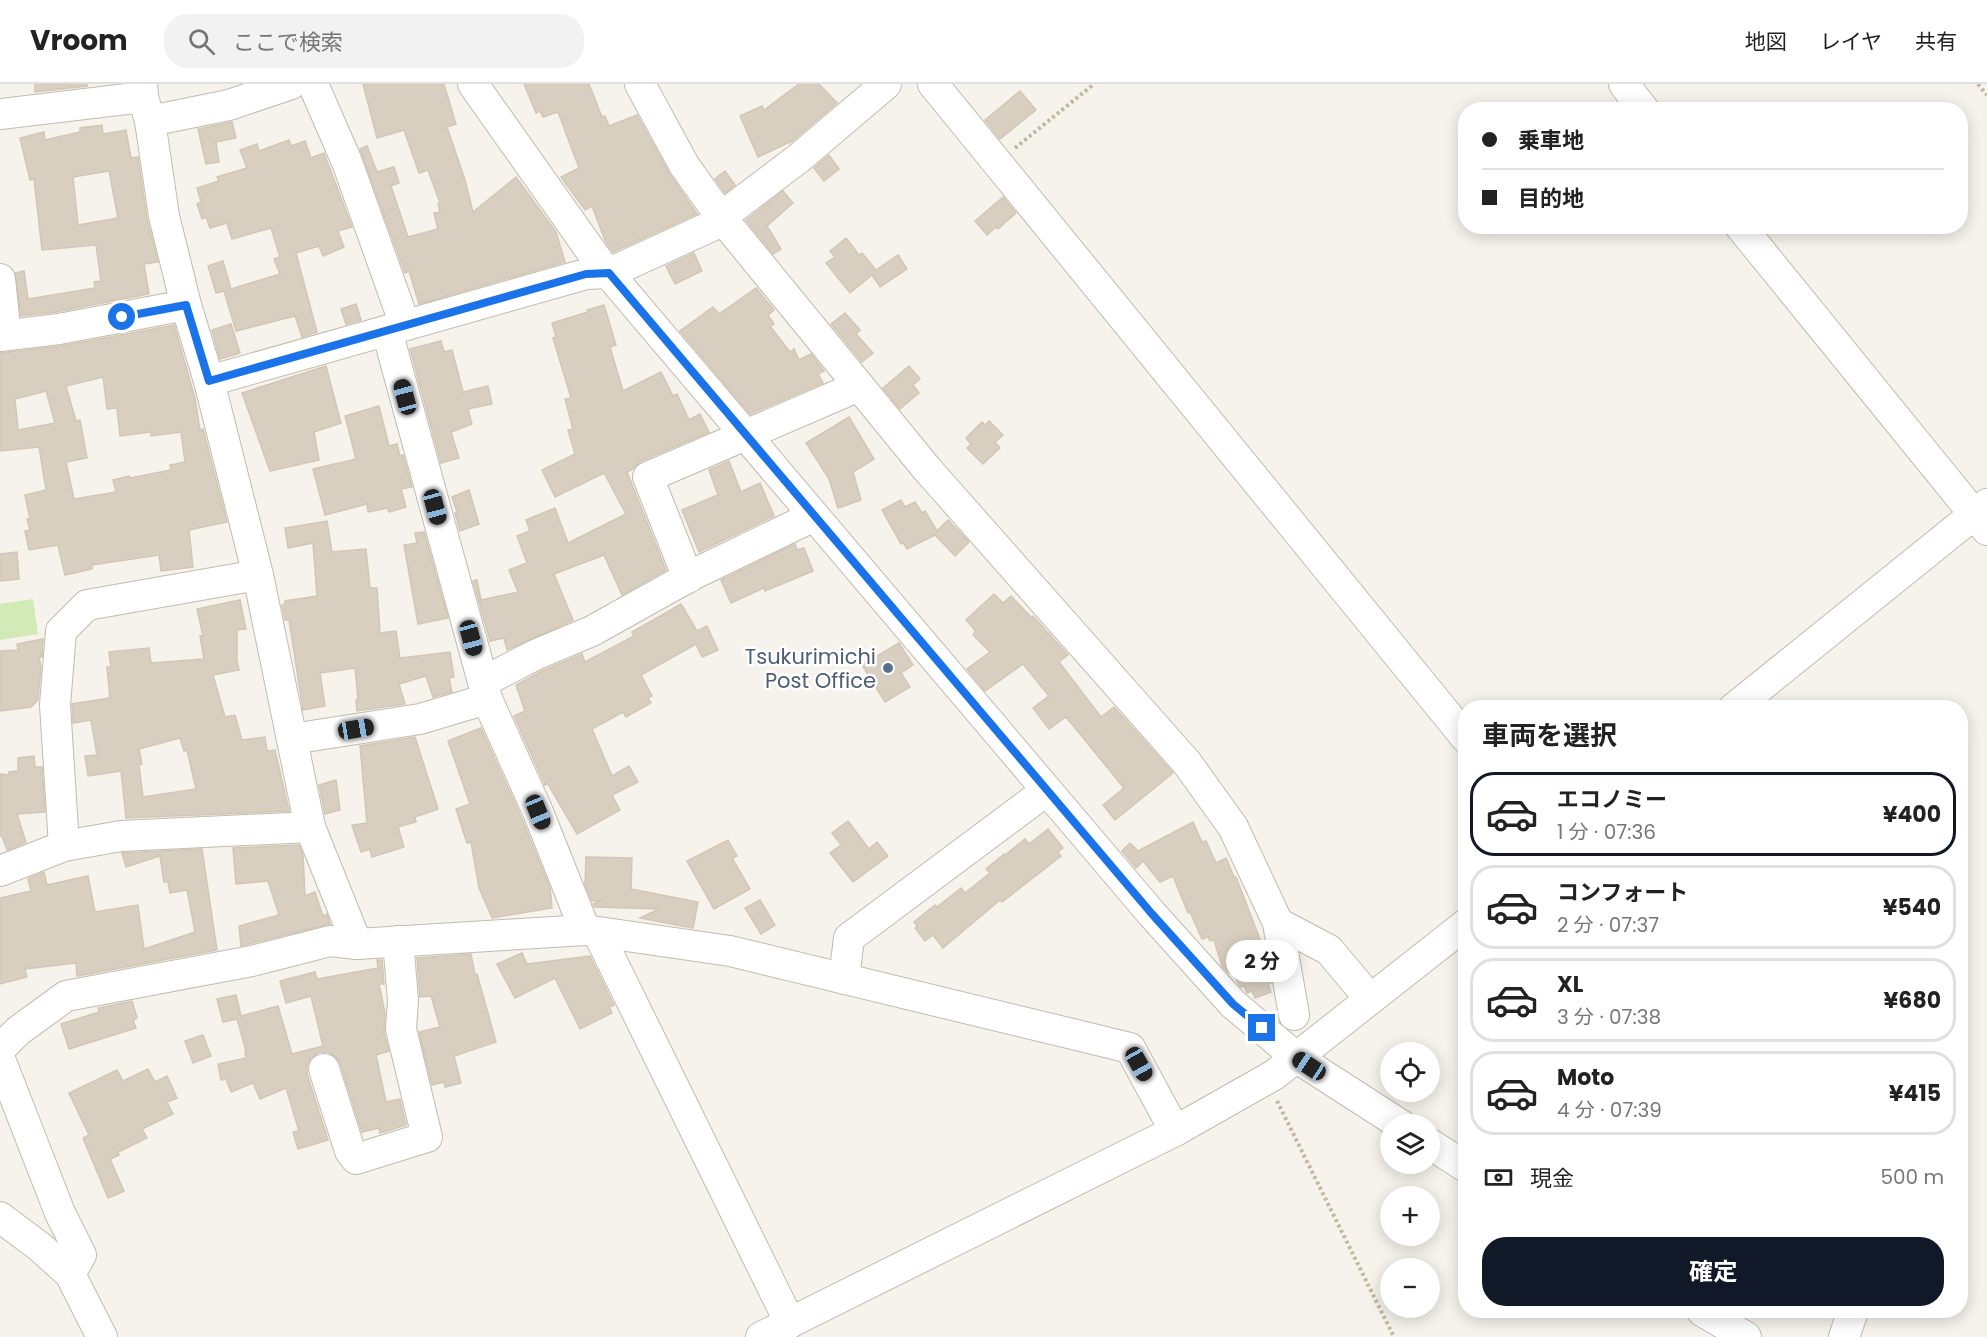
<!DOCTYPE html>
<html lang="ja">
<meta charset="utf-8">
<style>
body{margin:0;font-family:Poppins,"Noto Sans JP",sans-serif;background:#f2f2f2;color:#222;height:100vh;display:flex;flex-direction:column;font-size:22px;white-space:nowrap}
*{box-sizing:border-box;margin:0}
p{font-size:20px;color:#767676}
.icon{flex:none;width:33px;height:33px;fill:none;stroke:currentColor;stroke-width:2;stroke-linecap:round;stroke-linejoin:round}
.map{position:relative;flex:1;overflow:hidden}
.side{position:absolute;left:1458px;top:616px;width:510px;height:618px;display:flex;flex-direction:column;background:#fff;border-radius:24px;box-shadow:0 3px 15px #0003}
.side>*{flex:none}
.banner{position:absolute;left:1458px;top:18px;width:510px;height:132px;border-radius:24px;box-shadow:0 3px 15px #0003;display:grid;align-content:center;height:132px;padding:0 24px;background:#fff}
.tools{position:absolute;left:1380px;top:958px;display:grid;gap:12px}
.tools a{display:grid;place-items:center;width:60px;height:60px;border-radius:50%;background:#fff;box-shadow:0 3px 15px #0003;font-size:30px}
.end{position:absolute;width:27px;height:27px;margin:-14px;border:8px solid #1a73e8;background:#fff;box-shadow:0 0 0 3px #fff}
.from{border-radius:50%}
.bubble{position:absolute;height:42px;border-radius:21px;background:#fff;box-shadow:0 3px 15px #0003;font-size:20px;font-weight:700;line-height:42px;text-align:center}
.car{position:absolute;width:18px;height:36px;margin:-18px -9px;border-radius:8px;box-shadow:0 0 4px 2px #0007;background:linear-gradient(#222 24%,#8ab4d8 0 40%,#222 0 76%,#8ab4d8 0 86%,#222 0)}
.banner b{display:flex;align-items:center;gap:21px;height:57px;font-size:22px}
.banner b+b{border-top:2px solid #e0e0e0}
.banner i{width:15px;height:15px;background:#222}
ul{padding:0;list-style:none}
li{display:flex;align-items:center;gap:18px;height:84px;margin:0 12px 9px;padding:0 12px;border:3px solid #e0e0e0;border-radius:24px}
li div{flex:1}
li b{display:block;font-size:22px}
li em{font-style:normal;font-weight:700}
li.on{border-color:#111827}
li>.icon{width:54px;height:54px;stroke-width:1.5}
h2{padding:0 24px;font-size:27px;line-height:72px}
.pay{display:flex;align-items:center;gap:15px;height:66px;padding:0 24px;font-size:22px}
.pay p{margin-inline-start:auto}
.action{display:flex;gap:12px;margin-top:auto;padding:12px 24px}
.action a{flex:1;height:69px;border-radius:24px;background:#111827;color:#fff;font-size:24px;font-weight:700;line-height:69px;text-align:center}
header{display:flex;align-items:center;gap:36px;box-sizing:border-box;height:84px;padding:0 30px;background:#fff;border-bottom:2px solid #e0e0e0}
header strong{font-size:28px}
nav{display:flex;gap:33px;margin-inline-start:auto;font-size:21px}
.search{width:420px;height:54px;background:#f2f2f2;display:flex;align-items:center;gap:15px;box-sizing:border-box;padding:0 21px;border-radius:24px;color:#767676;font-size:22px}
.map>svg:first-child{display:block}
.green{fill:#d2eab5}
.building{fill:#d8cfc1;stroke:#d3c7b4;stroke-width:1.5;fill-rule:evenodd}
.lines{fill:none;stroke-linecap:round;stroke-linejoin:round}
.minor-casing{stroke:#c2bbae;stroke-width:32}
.path{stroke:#c4b79f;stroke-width:4;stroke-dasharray:3 3;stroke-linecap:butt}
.minor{stroke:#fff;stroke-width:30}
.route{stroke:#1a73e8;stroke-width:8}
.service-dot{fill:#5c6f8a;stroke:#fff;stroke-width:2}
.labels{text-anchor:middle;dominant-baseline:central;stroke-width:5;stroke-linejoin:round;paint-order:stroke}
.service-label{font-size:21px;fill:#4e5e75;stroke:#fff;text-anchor:end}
</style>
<header>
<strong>Vroom</strong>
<div class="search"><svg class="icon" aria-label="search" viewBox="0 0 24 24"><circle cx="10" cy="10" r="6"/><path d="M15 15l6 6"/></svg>ここで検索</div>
<nav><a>地図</a><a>レイヤ</a><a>共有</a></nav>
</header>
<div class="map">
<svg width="1987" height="1253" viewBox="0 0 1987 1253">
<rect width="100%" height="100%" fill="#f6f3ec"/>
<polygon class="green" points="33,515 38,550 0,556 0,520"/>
<g class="building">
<polygon points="35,0 87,0 87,2 35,8"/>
<polygon points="363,0 444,0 456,40 447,43 465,96 473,128 516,93 556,148 565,178 419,220 409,187 405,189 360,65 367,62 377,88 394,83 399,99 391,102 408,153 438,145 434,129 440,128 438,120 440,119 428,86 419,89 404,46 377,54"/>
<polygon points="524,0 589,0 602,33 605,32 609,42 637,31 669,89 697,130 613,168 606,159 592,122 585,126 561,93 579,84 558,28 543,33 540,27 536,29"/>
<polygon points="799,0 819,0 837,19 792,57 758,73 740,32 762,22 764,26"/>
<polygon points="1020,7 1036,26 1000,55 985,36"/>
<polygon points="232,38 236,54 216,58 219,78 206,80 198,45"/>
<path d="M102 41 103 50 126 46 131 74 138 73 147 135 158 178 144 180 149 210 56 228 21 232 15 189 24 187 28 215 95 204 94 198 101 197 96 161 42 166 34 95 30 96 20 54 44 48 45 56 80 48V44ZM109 87 118 134 78 141 73 93Z"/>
<polygon points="289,56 291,62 305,57 311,74 324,69 352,143 338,147 344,163 323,172 319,162 296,169 317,248 302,253 295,232 236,247 224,207 216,209 208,182 223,177 231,205 280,190 274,175 280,173 271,144 232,155 227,139 210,144 206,133 202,135 197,120 201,118 197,104 219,97 217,93 247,84 240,66 257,60 259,67"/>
<polygon points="829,71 839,85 824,97 814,84"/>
<polygon points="725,87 735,101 725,109 715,95"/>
<polygon points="783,107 793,119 767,142 781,165 773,170 746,136"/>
<polygon points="1003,113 1016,129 998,145 996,143 987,151 975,137"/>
<polygon points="846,154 859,171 862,169 876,186 898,171 907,185 880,203 872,191 850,209 826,179 835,173 830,167"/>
<polygon points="694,169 702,187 675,200 666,182"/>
<polygon points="756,204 774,226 768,231 774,240 770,242 790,268 794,265 799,276 811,270 824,287 818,290 823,299 750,330 680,247 713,223 719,230"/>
<polygon points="356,220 361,236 346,240 341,225"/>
<polygon points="604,221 616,261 610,263 623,307 661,288 673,312 677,310 689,336 700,330 709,348 641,377 633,385 627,388 666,486 622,511 604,471 554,490 573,536 507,566 504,554 490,557 473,497 477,496 481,516 518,508 509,486 527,479 517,452 530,447 526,436 555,424 568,459 626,430 604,389 555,413 542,386 575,370 568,346 573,345 565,315 571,314 553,254 556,253 552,239 588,228 587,226"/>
<polygon points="845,229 860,246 856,250 873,269 862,278 831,240"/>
<polygon points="231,240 240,269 220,275 212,246"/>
<path d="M174 241 195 314 200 346 203 345 227 438 189 446 193 483 161 487 159 471 92 481V485L65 491 58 461 29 466 25 447 30 446 27 435H30L25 411 46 406 39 363 0 367V269L61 262ZM103 293 107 325 117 324 120 352 151 348V352L181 348 185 378 170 381 171 386 130 394 129 392 113 396 116 408 74 415 66 378 87 374 80 336 76 337 66 302ZM46 307 55 339 18 346 15 315Z"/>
<polygon points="441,257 444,268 452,266 463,308 488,302 492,320 468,325 472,340 451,348 459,374 441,379 410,265"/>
<polygon points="326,282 341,339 314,348 319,376 270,387 242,309"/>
<polygon points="909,282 920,295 913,301 919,309 900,325 883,304"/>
<polygon points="379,322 389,362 397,360 400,372 403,371 412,403 401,405 406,423 389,428 387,424 368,428 367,420 325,431 313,385 356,375 345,332"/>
<polygon points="849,333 874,375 853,388 861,416 838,424 829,395 806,359"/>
<polygon points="989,337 1003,351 995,358 1000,364 983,380 967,364 971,360 966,354 982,338 985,341"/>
<polygon points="729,377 741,408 760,399 774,432 699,468 682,426 718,411 709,386"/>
<polygon points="469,406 479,440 460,447 455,429 457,428 452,413"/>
<polygon points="901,416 905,423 915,418 922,429 925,427 937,447 948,436 969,458 955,472 935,451 907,465 903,458 901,460 882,426"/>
<polygon points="327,437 332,468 366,465 370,504 377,504 380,549 396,547 400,574 450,568 454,593 449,594 452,608 433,613 426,592 399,600 405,620 357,627 356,616 358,616 355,584 320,589 325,622 303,626 289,536 285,536 282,521 285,520 285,517 317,512 313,459 288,464 285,444"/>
<polygon points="424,448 448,534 418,540 404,461 417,459 415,449"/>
<polygon points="795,460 797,466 804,464 813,487 765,507 764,504 731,519 721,496"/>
<polygon points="17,468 19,495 0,497 0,470"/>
<polygon points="994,510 1003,519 1011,512 1032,534 1033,532 1068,571 1059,578 1101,633 1114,623 1173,689 1115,736 1103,721 1124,704 1066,633 1049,645 1033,624 1049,612 1023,580 985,607 967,585 990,568 973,551 975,548 974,545 966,536"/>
<path d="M240 516 246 545 237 546V576L239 586 213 591 225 633 235 631 242 656 265 653 267 667 275 666 289 727 126 734 121 687 88 692 85 672 97 671 91 636 73 639 72 620 110 614 107 583H111L109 568 149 564 151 579 204 575 200 552H203L197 525ZM180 654 184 667 187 666 196 705 143 713 139 681 142 680 139 665Z"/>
<polygon points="681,520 697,547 707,542 718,566 702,573 696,560 641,591 652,612 648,614 651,619 626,633 623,628 592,645 612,692 629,682 638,698 612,711 620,726 577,750 548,700 545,701 514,632 525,627 516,601 542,587 582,570 585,578 634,552 632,548"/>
<polygon points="43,555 42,573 39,574 41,583 38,616 31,623 0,627 0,567 18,566 17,560"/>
<polygon points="899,559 913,581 901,589 910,603 885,618 862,581"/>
<polygon points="481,644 522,735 550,804 552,824 492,834 479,804 471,758 467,759 456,725 470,720 448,657"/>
<polygon points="415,653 438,725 415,733 416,738 398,743 404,763 372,773 370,765 361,768 352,741 367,739 360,662"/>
<polygon points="34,672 35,683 42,683 45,728 17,730 26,758 7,766 2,752 0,752 0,690 9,691 9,688 18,687 18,674"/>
<polygon points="336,696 340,726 325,730 319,701"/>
<polygon points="848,737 869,765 877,758 888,772 853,798 830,769 841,761 832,749"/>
<polygon points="1193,738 1202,758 1206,757 1216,779 1226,774 1234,793 1236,793 1266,871 1271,899 1268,900 1271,908 1255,914 1252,907 1247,909 1244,902 1241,903 1238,899 1233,888 1229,889 1222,882 1214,856 1210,857 1208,853 1202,855 1190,828 1188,829 1173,792 1160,798 1143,777 1136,784 1122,767 1130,759 1138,767"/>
<polygon points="1048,745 1063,764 1058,768 1061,772 1002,818 1000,816 943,864 933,851 925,857 915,844 917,842 914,838 935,821 937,823 961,804 965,809 990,789 986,785 1004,770 1005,771 1025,755 1029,760"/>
<polygon points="728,756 737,772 732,774 750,805 714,825 687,777"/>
<polygon points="299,761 303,771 305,812 315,808 323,832 327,830 330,840 241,862 239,842 279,831 268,797 236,800 233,764"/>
<polygon points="202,765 217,866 77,892 76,879 25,885 27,893 0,900 0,814 31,807 28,795 44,788 47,801 88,792 95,828 138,821 144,865 195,848 188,811 187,806 170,809 168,798 164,798 160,772 126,783 122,769"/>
<polygon points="586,773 632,774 631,805 698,818 693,844 640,834 659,825 595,823 593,820 601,816 592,817 585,800"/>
<polygon points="760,816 775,841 761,850 745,824"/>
<polygon points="522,869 527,880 590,872 614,921 609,923 612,929 580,945 555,894 515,914 497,880"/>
<polygon points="471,870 475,891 477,890 496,958 454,972 461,999 445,1003 444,998 432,1001 419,948 440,943 431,912 420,913 417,874"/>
<polygon points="377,876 382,876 384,900 379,900 385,929 384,949 389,967 376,971 386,1018 400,1015 406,1041 380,1049 379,1044 362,1048 340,979 335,972 328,968 319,968 311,974 307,981 307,990 328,1056 298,1065 293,1048 299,1047 286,1004 260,1015 253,999 231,1008 226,995 221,996 218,980 246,974 245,967 246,967 237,935 223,938 217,915 236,911 241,932 278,922 292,970 323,962 311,912 286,919 280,897 315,888 317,895 378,884"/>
<polygon points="132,917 137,934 133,936 136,944 69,965 61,940 99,928 98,924"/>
<polygon points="203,951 211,972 193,979 185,957"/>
<polygon points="148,985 155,998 167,992 177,1014 167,1018 173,1030 142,1045 147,1054 118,1068 119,1071 110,1075 124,1107 108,1114 83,1054 89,1051 69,1009 117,986 123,997"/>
</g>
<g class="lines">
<g class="minor-casing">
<g id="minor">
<polyline points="142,0 143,13 150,37 164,132 186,221 209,297 258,491 310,743 357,860"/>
<polyline points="313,0 347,78 405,241"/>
<polyline points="473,0 598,177 1152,830 1233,920 1297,974 1401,1041"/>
<polyline points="640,0 684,81 721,133 927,385 1187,679 1233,743 1278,839 1294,931"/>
<polyline points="933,0 1466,654"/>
<polyline points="1624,0 1644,26"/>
<polyline points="0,30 143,13"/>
<polyline points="150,37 229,21 291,0"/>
<polyline points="1740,142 1987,446"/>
<polyline points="0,195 4,233 1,252"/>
<polyline points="387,247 483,598"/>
<polyline points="0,252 59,245 186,221"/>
<polyline points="209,297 586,190 609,189 716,140 721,133 799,74 886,0"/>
<polyline points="688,494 648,393 859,302"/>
<polyline points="487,615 538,728 585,846"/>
<polyline points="1734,624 1987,420"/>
<polyline points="292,655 420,635 487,615 483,598 535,571 592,547 694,490 814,432"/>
<polyline points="64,762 55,621 61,547 87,521 258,491"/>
<polyline points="0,787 64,762 121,752 310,743"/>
<polyline points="1278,839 1329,866 1370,915"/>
<polyline points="598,849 790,1239"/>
<polyline points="844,895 849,854 1046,707"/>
<polyline points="0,965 18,947 66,912 252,877 330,857 357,860 585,846 730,867 1130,964 1175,1047"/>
<polyline points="0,975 60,1129 81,1171 70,1190"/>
<polyline points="324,985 350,1067 356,1075 427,1053 401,945 403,916 398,857"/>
<polyline points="1430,1060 1466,1083"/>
<polyline points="0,1133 40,1163 70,1190 102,1253"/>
<polyline points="1702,1227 1746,1253"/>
<polyline points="761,1253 1175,1047 1274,991 1466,840"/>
<polyline points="1844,1253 1853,1227"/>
</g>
</g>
<g class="path">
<polyline points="1978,0 1987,11"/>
<polyline points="1015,64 1094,0"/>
<polyline points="1277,1017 1394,1253"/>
</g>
<use href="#minor" class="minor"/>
</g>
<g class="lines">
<polyline class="route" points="122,233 186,221 209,297 586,190 609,189 1152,830 1233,920 1262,944"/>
</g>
<circle class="service-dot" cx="888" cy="584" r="6"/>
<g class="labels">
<g class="service-label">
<text x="876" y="572">Tsukurimichi<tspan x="876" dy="24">Post Office</tspan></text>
</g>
</g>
</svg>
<div class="tools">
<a><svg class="icon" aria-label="locate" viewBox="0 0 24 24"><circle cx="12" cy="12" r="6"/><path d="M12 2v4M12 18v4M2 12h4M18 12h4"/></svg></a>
<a><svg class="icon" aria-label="layers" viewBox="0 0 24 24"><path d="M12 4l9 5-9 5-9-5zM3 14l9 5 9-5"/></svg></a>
<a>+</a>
<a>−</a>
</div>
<i class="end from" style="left:122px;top:233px"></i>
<i class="end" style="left:1262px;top:944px"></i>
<div class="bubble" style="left:1226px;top:856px;width:72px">2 分</div>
<i class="car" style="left:405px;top:313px;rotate:345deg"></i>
<i class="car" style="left:435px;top:423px;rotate:165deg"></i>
<i class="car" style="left:471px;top:554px;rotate:165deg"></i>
<i class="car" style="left:356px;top:645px;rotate:81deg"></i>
<i class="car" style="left:538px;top:728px;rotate:158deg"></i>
<i class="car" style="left:1139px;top:980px;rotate:151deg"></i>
<i class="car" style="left:1309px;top:982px;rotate:303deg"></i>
<div class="banner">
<b><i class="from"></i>乗車地</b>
<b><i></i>目的地</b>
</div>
<section class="side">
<h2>車両を選択</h2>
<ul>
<li class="on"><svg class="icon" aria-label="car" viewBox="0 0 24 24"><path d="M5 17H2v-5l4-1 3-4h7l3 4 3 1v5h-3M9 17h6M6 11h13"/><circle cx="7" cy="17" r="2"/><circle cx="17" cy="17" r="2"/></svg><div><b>エコノミー</b><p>1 分 · 07:36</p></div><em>¥400</em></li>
<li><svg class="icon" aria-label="car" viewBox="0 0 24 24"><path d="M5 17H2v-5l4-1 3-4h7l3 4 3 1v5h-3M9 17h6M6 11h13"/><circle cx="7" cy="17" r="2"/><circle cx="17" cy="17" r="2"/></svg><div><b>コンフォート</b><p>2 分 · 07:37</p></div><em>¥540</em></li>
<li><svg class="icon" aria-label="car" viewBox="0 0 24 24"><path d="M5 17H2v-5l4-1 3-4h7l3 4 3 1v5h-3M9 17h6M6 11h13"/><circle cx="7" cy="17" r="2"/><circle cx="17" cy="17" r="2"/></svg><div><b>XL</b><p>3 分 · 07:38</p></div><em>¥680</em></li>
<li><svg class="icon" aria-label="car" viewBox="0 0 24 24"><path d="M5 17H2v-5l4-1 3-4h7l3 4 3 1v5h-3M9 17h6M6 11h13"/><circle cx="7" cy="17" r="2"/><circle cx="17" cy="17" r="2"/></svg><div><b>Moto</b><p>4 分 · 07:39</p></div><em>¥415</em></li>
</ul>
<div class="pay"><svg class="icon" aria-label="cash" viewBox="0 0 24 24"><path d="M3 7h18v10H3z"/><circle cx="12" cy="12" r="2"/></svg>現金<p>500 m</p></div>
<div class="action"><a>確定</a></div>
</section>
</div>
